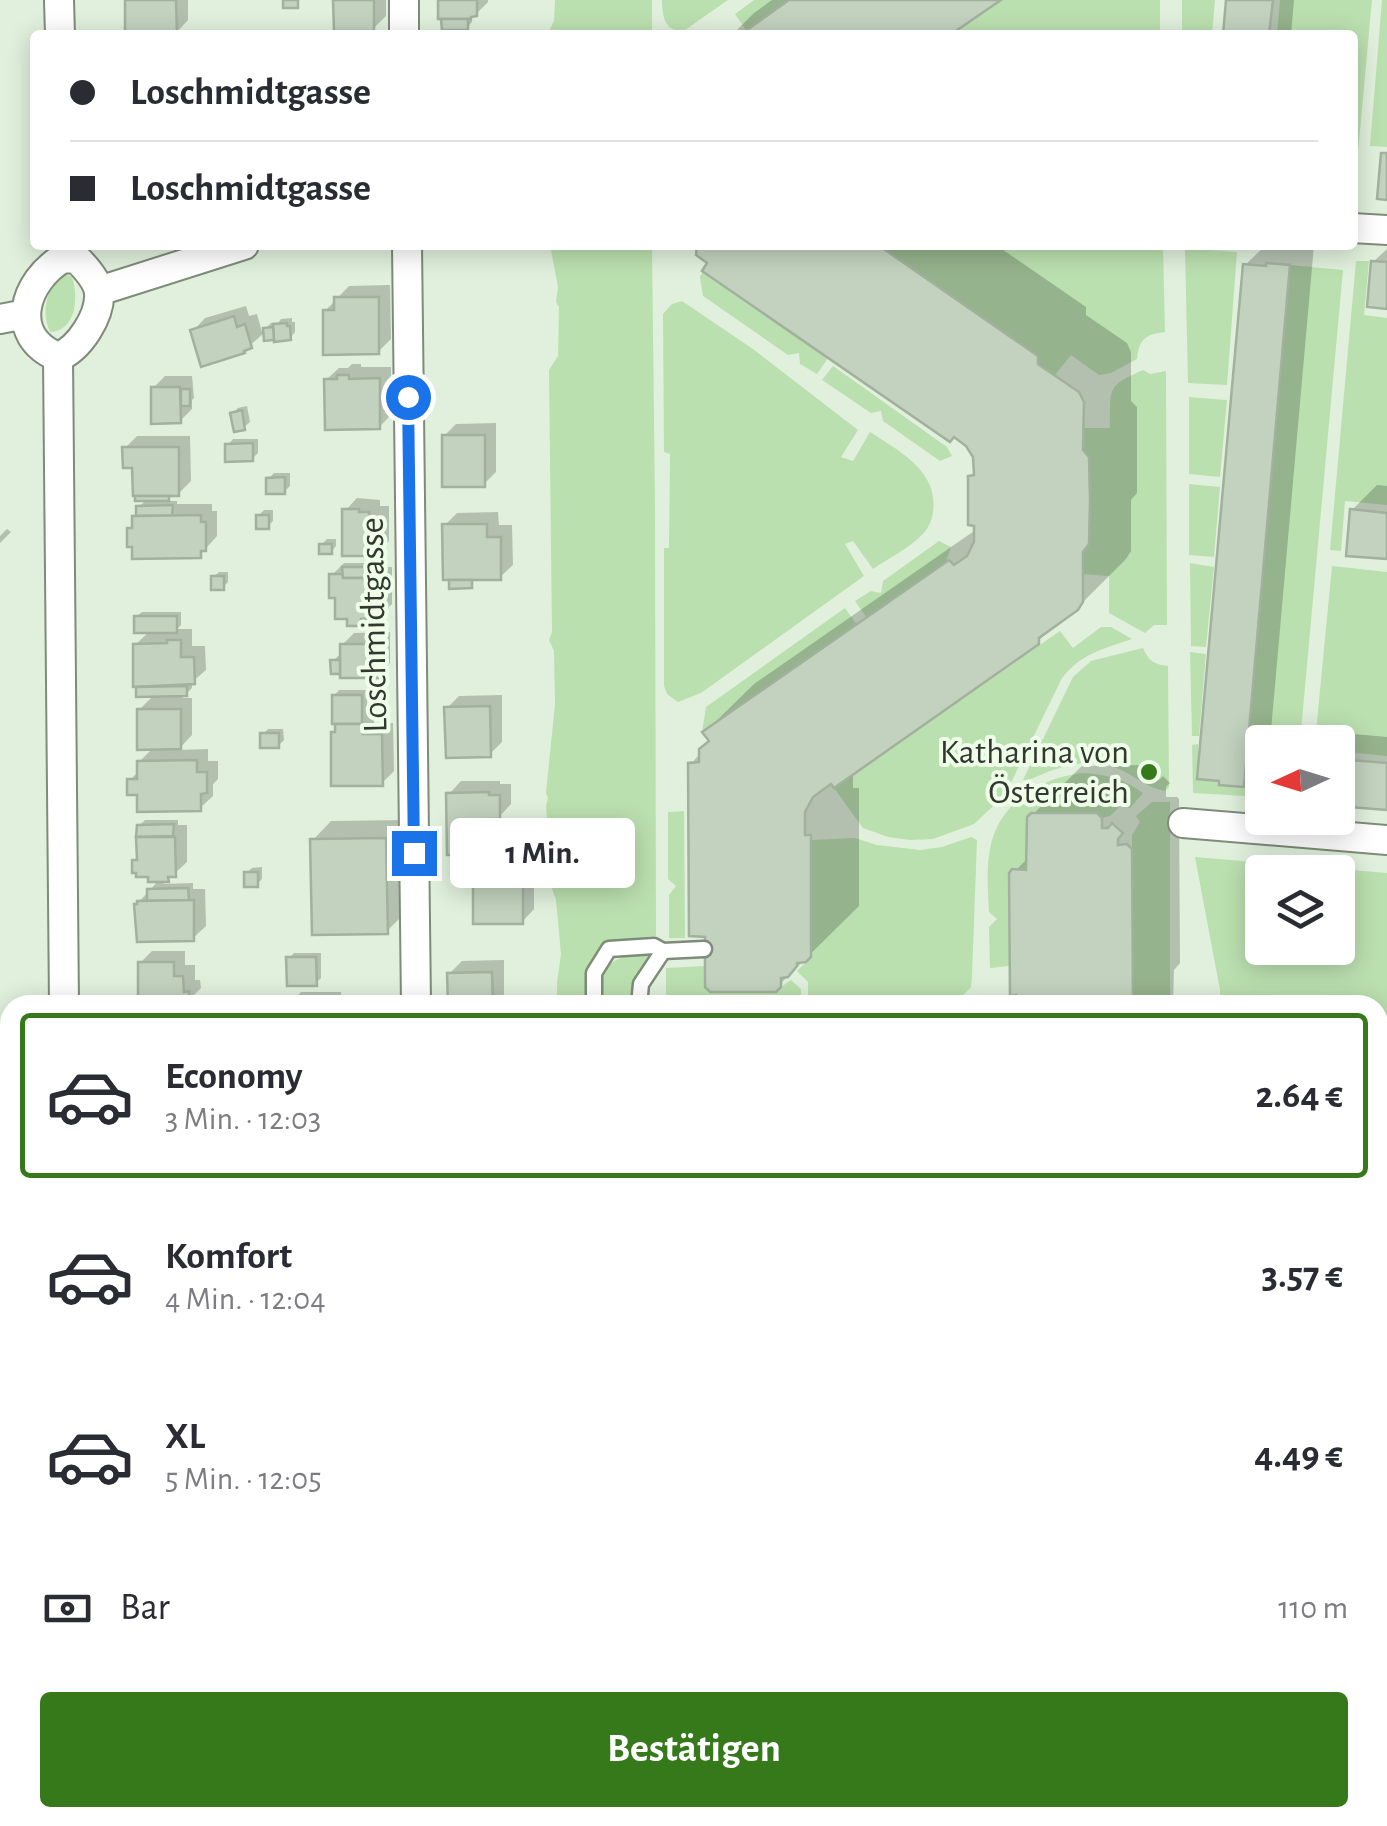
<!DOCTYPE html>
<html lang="de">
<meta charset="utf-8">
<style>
body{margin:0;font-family:"Alegreya Sans",sans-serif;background:#f2f2f3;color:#2b2b33;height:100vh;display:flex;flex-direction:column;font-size:38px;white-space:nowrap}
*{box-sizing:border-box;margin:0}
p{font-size:32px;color:#7c7c81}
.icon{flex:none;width:55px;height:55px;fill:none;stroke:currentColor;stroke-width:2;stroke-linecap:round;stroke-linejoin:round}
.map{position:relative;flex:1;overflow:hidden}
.side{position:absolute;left:0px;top:995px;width:1388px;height:832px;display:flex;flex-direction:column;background:#fff;border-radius:30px 30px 0 0;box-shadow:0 5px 25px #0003}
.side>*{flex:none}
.top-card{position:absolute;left:30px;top:30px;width:1328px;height:220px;border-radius:10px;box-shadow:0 5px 25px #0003;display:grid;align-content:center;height:220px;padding:0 40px;background:#fff}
.needle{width:65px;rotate:266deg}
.tools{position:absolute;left:1245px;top:725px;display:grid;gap:20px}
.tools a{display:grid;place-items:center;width:110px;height:110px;border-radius:10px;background:#fff;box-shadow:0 5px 25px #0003;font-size:50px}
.end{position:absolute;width:45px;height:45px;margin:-22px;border:12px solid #1a73e8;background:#fff;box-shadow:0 0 0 5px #fff}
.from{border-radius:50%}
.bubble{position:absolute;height:70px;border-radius:10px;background:#fff;box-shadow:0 5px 25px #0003;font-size:32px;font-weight:600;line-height:70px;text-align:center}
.top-card b{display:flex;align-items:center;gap:35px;height:95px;font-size:38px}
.top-card b+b{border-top:2px solid #e1e1e2}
.top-card i{width:25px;height:25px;background:#2b2b33}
ul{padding:18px 0 0;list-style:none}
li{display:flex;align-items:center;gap:30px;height:165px;margin:0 20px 15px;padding:0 20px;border:5px solid transparent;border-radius:10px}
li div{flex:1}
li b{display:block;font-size:38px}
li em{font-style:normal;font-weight:600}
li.active{border-color:#35791a}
li>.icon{width:90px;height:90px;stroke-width:1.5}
.pay{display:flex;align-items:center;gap:25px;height:110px;padding:0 40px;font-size:38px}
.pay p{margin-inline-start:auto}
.cta{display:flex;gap:20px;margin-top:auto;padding:20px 40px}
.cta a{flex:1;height:115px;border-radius:10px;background:#35791a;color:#fff;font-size:40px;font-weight:600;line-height:115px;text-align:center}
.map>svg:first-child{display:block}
.green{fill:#bbe0af;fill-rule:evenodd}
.shadow{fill:#0003}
.building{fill:#c2d2be;stroke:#a2b19e;stroke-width:2.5}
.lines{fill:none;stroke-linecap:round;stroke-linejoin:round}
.lane-casing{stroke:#7e8c79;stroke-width:19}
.street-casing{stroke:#7e8c79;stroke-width:32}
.primary-casing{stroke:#70a061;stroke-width:48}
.lane{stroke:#fff;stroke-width:14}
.street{stroke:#fff;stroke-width:28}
.primary{stroke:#bde8b0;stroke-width:42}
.tram{stroke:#879284;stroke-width:2.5}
.route{stroke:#1a73e8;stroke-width:12}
.poi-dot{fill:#35791a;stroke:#eefee9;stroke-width:4}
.labels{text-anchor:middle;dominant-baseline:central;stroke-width:8;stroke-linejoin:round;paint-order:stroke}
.street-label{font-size:35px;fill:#323830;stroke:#eefee9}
.poi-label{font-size:35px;fill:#323830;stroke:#eefee9;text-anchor:end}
</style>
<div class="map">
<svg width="1387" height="1826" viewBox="0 0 1387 1826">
<rect width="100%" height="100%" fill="#e0f0dc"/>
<g class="green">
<polygon points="555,0 652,0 652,35 547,35 554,21"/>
<path d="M662 0H728L685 30C665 34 662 16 662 0Z"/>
<polygon points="754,0 789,0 746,30 735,14"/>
<polygon points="1001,0 1160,0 1160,35 951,35"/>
<polygon points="1182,0 1215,0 1212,35 1182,35"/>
<polygon points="1280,0 1372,0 1354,196 1352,35 1277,35"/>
<polygon points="1382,0 1387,0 1387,147 1370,146"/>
<path d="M550 245H652L655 504 656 936C603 940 584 947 585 1005H557V982L561 954 556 900 548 877 547 860 549 847 546 806 548 798 546 793 555 704 554 651 549 640 552 632 549 370 558 356 559 307 556 302 558 287Z"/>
<path d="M878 245H1161L1163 247 1165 332C1146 334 1139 339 1137 359L1111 373 1099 375 1071 355 1055 375 1038 364V356Z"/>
<polygon points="1185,248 1237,252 1227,385 1188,383"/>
<polygon points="1356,261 1369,261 1364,315 1387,318 1387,505 1345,501 1341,551 1330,550"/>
<polygon points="1290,265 1343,270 1300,742 1262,742 1262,797 1193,793 1192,745 1198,744 1198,779 1244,787"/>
<polygon points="703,271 828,358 817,374 800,364 799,353 788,355 703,296 700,277"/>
<path d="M62 273 72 277C79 297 76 331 50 332 41 311 46 290 62 273Z"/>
<path d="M682 301 753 349 858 430 841 457 853 461 870 432C899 451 939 471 933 512 932 520 929 526 924 533 911 547 889 558 873 569L853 541 845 544 864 576 701 693 678 702 667 694 664 686V548H669L670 454 664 452 663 314 672 304Z"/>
<polygon points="833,366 947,447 952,456 940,461 883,421 881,411 871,413 822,380"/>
<path d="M1143 370 1150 374 1166 371 1167 625H1154L1145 633 1109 613V576L1083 574V552L1089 544V457L1083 450 1084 428H1110C1111 388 1105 387 1143 370Z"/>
<polygon points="1189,397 1227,400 1220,477 1189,474"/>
<polygon points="1189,484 1220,487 1214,557 1189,555"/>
<polygon points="939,541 951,547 946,562 867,618 855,601 871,591 881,593 883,581"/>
<polygon points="1190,563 1214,567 1206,647 1191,646"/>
<polygon points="1332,566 1387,572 1387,756 1338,751 1338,742 1315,742"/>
<polygon points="845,608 857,625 702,732 706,707"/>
<path d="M1101 627H1111L1132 639C1103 649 1079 654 1061 680L1005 795 974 824 933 839 910 840 888 837 863 828 834 788 1060 631 1073 648Z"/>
<path d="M1143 648C1149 661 1153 664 1168 666L1169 787 1165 791C1148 788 1136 777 1121 770 1089 755 1057 767 1027 781L1023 780 1073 677 1091 661Z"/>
<polygon points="1190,652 1206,654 1199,736 1192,736"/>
<path d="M1082 773C1105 774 1124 779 1143 793L1130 808 1122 804 1110 816 1102 818 1097 813 1031 814 1027 818 1026 870 1012 869 1009 873V966L990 968 989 927 997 919 989 912C988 891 986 870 990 849 998 804 1039 778 1082 773Z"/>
<polygon points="1152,802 1170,802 1170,1005 1133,1005 1132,835 1140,822 1136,816"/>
<polygon points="684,811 685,938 669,938 669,895 676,886 668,879 668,812"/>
<polygon points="971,837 977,840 972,976 971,987 954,1005 808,1005 808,982 797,971 811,957 811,840 855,838 877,845 920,850 942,847"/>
<path d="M1195 857 1387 873V1358L1378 1355V1005H1220V990ZM1262 872H1338V948H1262Z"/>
<path d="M654 954C640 971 633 983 631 1005H601C600 960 612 956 654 954Z"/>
<polygon points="705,966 705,987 710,992 781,987 791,980 801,989 801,1005 666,1005 666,968"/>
<polygon points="1387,1706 1387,1804 1378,1801 1378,1740"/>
<rect x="647" y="1818" width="73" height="8"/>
</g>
<g class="shadow">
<polygon points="127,0 188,0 188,20 176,33 135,35"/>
<polygon points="336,0 386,0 386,16 373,29"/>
<polygon points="440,0 488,0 488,2 476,14 472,14 472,22 467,27"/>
<polygon points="772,0 997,0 946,35 732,35 754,13"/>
<polygon points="1229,0 1294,0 1291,35 1226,35"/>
<polygon points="699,245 996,245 1086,307 1086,315 1127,343 1131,352 1131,401 1137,407 1137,493 1131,500 1131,551 1126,559 1076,609 1058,622 1037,642 853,772 853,788 859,788 859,906 775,989 707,934 691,764 712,740 705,732 754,684 977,529 971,477 976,471 976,457 968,444 711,262"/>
<polygon points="1266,245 1314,245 1270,742 1262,742 1262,765 1243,784 1245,265"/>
<polygon points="1387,249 1387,307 1373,262"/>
<polygon points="390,285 391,339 378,352 325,311 349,286"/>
<polygon points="246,306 249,316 257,314 262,332 271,323 278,323 281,319 292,318 292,322 295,322 295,332 290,338 267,339 266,331 244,351 193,331 205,318"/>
<polygon points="352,364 361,364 361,367 391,367 391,415 379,427 326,380 339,368 348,368"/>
<polygon points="165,376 192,376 194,398 192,400 192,409 180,421 153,388"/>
<polygon points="247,406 250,422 244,427 233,413 238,408"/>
<polygon points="496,423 496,472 484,484 444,436 456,424"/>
<polygon points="137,436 190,436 191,481 178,494 173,494 166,501 177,501 177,504 212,504 212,511 217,511 217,536 200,555 129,529 134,524 139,507 147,499 135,465 125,448"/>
<polygon points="233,439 258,439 258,453 252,459 228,445"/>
<polygon points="274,473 290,473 290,486 284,492 268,479"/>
<polygon points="1377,485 1387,486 1387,557 1352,510"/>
<polygon points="357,498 380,500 380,506 389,506 389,541 377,554 345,511"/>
<polygon points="264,510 273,510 273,521 268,526 258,516"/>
<polygon points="498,512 499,525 512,525 513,565 500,577 476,577 471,586 445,525 457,513"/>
<polygon points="7,529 11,532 0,543 0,536"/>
<polygon points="327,539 336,539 336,546 331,552 321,545"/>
<polygon points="344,563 375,563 375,567 392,567 392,604 379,616 368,616 360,624 332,575"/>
<polygon points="219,572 228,572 228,582 223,587 213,577"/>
<polygon points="142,612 181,612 181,625 177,629 192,629 192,646 205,646 206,670 192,682 192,688 182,698 192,698 192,735 178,750 208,749 208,761 218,761 218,779 213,784 213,796 200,808 139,792 130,780 140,770 139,762 154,747 139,710 155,694 139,688 143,684 135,645 150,631 136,617"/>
<polygon points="390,632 390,663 378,675 333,661 338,656 342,656 342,645 354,633"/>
<polygon points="339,690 367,690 367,713 374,713 374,723 393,723 394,771 382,783 334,733 337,729 334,696"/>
<polygon points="502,695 502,742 490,754 447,708 459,696"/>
<polygon points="268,729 283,729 284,740 278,746 263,734"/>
<polygon points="1354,734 1387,737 1387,807 1338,803 1338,750"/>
<polygon points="1147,765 1150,768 1150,780 1159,780 1163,776 1170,783 1166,787 1166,797 1177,797 1179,799 1180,963 1174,970 1173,1005 1007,1005 1018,997 1012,874 1029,857 1029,818 1082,766"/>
<polygon points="461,781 500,781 500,784 511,784 511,804 500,816 500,839 488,852 449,794"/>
<polygon points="145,820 178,820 178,825 187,825 187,862 163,884 193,883 193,889 205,889 206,926 193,938 136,905 160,879 134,861 139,857 139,826"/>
<polygon points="404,820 406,912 387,931 313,840 331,821"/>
<polygon points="525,842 537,842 537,848 532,853 520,848"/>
<polygon points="488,865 534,865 534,867 537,867 538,883 534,886 534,909 522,922 476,877"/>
<polygon points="262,867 262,879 257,884 246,873 252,868"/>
<polygon points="152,951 185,951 185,965 195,965 195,980 200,980 201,988 188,1001 176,1001 176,1005 142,1005 140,963"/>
<polygon points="294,953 321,953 321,978 316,983 289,958"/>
<polygon points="504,960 504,1005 450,1005 449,974 462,961"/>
<polygon points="301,992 341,992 341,1005 289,1005"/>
<polygon points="1378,1385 1387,1387 1387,1468 1378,1465"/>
<polygon points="1387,1540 1387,1728 1378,1759 1378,1558 1381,1546"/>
<polygon points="0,1817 58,1826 0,1826"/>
<polygon points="840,1818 922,1818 922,1826 837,1826"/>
<polygon points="995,1818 1138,1818 1135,1826 1024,1826"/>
<polygon points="1169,1818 1323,1818 1351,1826 1167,1826"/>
</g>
<g class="building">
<polygon points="125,0 176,0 177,35 125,35"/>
<rect x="283" y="0" width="15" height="8"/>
<polygon points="333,0 374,0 374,31 334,31"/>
<polygon points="438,0 477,0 477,16 471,17 471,19 438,19"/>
<polygon points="789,0 1001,0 950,35 740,35"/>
<polygon points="1226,0 1273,0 1269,35 1223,35"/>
<polygon points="441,19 468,19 468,30 442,30"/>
<polygon points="1381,153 1387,153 1387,200 1377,199"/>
<polygon points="697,245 878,245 1038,356 1038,364 1079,392 1084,402 1083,450 1089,457 1090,501 1089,544 1083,552 1083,602 1078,610 1039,638 1039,644 834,788 831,784 813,797 805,812 805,835 811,835 811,957 806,962 797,963 797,966 788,977 781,978 781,987 776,992 710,992 705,987 705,937 689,936 688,763 699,762 699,749 709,741 702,732 949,560 954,565 967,556 974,542 974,526 968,525 968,476 974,475 973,457 966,446 954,437 950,442 702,271 707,263 696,255"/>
<polygon points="1371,261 1387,262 1387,309 1367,307"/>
<polygon points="1266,263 1290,265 1244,787 1219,785 1219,781 1197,779 1243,264 1266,266"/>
<polygon points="334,297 379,297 379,354 323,355 323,310 334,310"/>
<polygon points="234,316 237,327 245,324 252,348 244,351 245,353 201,367 190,330"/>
<polygon points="287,323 287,326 290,326 291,340 274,342 273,324"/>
<polygon points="273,327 274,340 264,341 263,328"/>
<polygon points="337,375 349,375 349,379 380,378 380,429 325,430 324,379 337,379"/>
<polygon points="151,387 180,387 181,423 151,424"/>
<rect x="181" y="389" width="9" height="17"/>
<polygon points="242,410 245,430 234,432 230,413"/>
<rect x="442" y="435" width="43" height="52"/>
<polygon points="253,443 253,461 225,462 225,444"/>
<polygon points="122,447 179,447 179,496 133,496 132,468 123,468"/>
<polygon points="285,477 285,494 266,494 266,478"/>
<rect x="135" y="496" width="34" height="5"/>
<polygon points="173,505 172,516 136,516 136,506"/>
<polygon points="342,509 359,509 359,512 369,512 369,517 378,517 378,556 342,556"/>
<polygon points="1350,509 1387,513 1387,559 1346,556"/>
<polygon points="201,515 201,522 206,522 206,551 201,551 201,558 132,559 132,547 127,547 127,528 132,528 132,516"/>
<rect x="256" y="515" width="13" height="14"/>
<polygon points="442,524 487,524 487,537 501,537 501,580 443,580"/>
<rect x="319" y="544" width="13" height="10"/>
<polygon points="342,567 370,567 371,578 343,578"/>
<polygon points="329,574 342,574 343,578 380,578 380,618 361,619 361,626 347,626 347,619 335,619 335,598 329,598"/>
<rect x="211" y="576" width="13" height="14"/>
<polygon points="449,580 472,580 472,588 449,589"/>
<rect x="134" y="616" width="43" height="17"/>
<polygon points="167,640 181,640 181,657 194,657 195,684 133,687 133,644 167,643"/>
<rect x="340" y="644" width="39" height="34"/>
<polygon points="330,660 340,660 340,674 331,674"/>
<polygon points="187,686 187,696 136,697 136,687"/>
<rect x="332" y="695" width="30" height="29"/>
<polygon points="490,706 491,757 446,758 444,707"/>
<polygon points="137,709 181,709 181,749 137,750"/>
<polygon points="335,724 363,724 363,734 382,734 383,786 331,786 331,732 335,732"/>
<rect x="260" y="733" width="19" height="15"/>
<polygon points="1338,759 1387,763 1387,810 1338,806"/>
<polygon points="197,760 197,772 207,772 207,793 201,794 201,811 137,812 137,795 127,795 127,779 137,779 137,761"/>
<polygon points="489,792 489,795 500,795 500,819 488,819 489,854 447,855 446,793"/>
<polygon points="1031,813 1097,813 1102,818 1102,828 1108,828 1112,823 1123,833 1118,839 1118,845 1127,844 1132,849 1133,1005 1016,1005 1016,995 1010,996 1009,873 1012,869 1026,870 1027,817"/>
<polygon points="174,824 173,836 136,837 137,825"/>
<polygon points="136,837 175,837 176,877 168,877 169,882 148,882 148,877 136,877 136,873 132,873 132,860 137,860"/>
<polygon points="386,838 388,934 312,935 310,839"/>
<rect x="517" y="847" width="16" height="9"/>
<rect x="244" y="872" width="14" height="15"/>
<rect x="473" y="876" width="50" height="48"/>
<polygon points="188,888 189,900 147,901 147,889"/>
<polygon points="194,900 194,941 137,942 134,904 137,904 137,901"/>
<polygon points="286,957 316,957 317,986 287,986"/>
<polygon points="138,962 174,962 174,976 183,976 184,992 189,991 189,1003 138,1004"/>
<polygon points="492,972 493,1005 448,1005 447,973"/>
<polygon points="0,1324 10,1324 10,1413 0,1414"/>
<polygon points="1378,1416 1378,1420 1387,1422 1387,1471 1378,1468"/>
<polygon points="1379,1544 1387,1547 1387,1678 1378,1708"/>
<polygon points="531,1818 608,1818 607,1824 531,1824"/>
<polygon points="837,1818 913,1818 906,1826 834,1826"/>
<polygon points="988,1818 1122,1818 1119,1826 1016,1826"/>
<polygon points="1166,1818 1218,1818 1245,1826 1164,1826"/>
</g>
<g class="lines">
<g class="lane-casing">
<g id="lane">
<polyline points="594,1005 594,973 609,949 654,946 663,951 704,949"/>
<polyline points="639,1005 641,984 663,951"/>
<polyline points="0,1752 10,1756"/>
<polyline points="191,1818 219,1826"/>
</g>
</g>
<g class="street-casing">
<g id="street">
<polyline points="59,0 60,35"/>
<polyline points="404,0 404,35"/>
<polyline points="1352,228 1387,230"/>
<polyline points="407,245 416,1005"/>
<path d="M63 258 77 259C85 267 97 280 99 292 101 316 79 349 58 357 7 336 24 281 63 258Z"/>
<polyline points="99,291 244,245"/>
<polyline points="0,319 26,314"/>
<polyline points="58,357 64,1005"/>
<polyline points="1183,823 1387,840"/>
<polyline points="1378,1385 1387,1388"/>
<polyline points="1326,1818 1356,1826"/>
</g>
</g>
<g class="primary-casing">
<g id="primary">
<polyline points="0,1722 10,1724"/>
<polyline points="0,1795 10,1798"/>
<polyline points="76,1818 104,1826"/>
<polyline points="318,1818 343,1826"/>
</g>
</g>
<use href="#lane" class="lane"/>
<use href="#street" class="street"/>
<use href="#primary" class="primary"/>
<g class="tram">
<polyline points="0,1745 10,1749"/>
<polyline points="170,1818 198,1826"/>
<polyline points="213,1818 240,1826"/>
</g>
</g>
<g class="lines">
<polyline class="route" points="408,397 414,853"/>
</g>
<circle class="poi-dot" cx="1149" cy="772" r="10"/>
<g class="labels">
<g class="street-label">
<text transform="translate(374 625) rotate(-91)">Loschmidtgasse</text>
</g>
<g class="poi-label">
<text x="1129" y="752">Katharina von<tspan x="1129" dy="40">Österreich</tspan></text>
</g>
</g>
</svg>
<div class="tools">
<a><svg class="needle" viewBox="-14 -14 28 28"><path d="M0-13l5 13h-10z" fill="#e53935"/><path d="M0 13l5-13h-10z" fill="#7c7c81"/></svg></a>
<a><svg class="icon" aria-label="layers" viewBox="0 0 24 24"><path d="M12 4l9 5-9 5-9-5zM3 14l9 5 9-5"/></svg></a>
</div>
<i class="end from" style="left:408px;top:397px"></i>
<i class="end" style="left:414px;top:853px"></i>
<div class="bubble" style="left:450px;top:818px;width:185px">1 Min.</div>
<div class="top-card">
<b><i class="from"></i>Loschmidtgasse</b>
<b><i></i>Loschmidtgasse</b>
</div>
<section class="side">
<ul>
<li class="active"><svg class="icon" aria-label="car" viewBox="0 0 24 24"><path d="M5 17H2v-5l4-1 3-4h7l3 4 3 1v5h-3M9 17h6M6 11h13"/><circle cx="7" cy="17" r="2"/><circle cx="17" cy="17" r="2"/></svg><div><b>Economy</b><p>3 Min. · 12:03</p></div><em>2.64 €</em></li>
<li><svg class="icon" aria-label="car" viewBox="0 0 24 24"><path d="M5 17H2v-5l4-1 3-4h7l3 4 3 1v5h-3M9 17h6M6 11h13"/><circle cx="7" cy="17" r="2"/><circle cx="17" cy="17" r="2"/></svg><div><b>Komfort</b><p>4 Min. · 12:04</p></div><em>3.57 €</em></li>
<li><svg class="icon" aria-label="car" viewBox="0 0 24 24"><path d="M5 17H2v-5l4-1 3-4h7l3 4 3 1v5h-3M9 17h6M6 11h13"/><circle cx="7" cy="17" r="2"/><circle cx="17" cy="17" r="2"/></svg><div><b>XL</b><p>5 Min. · 12:05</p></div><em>4.49 €</em></li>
</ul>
<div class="pay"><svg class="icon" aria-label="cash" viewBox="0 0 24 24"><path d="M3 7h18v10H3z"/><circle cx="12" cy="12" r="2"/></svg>Bar<p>110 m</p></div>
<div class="cta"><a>Bestätigen</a></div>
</section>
</div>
